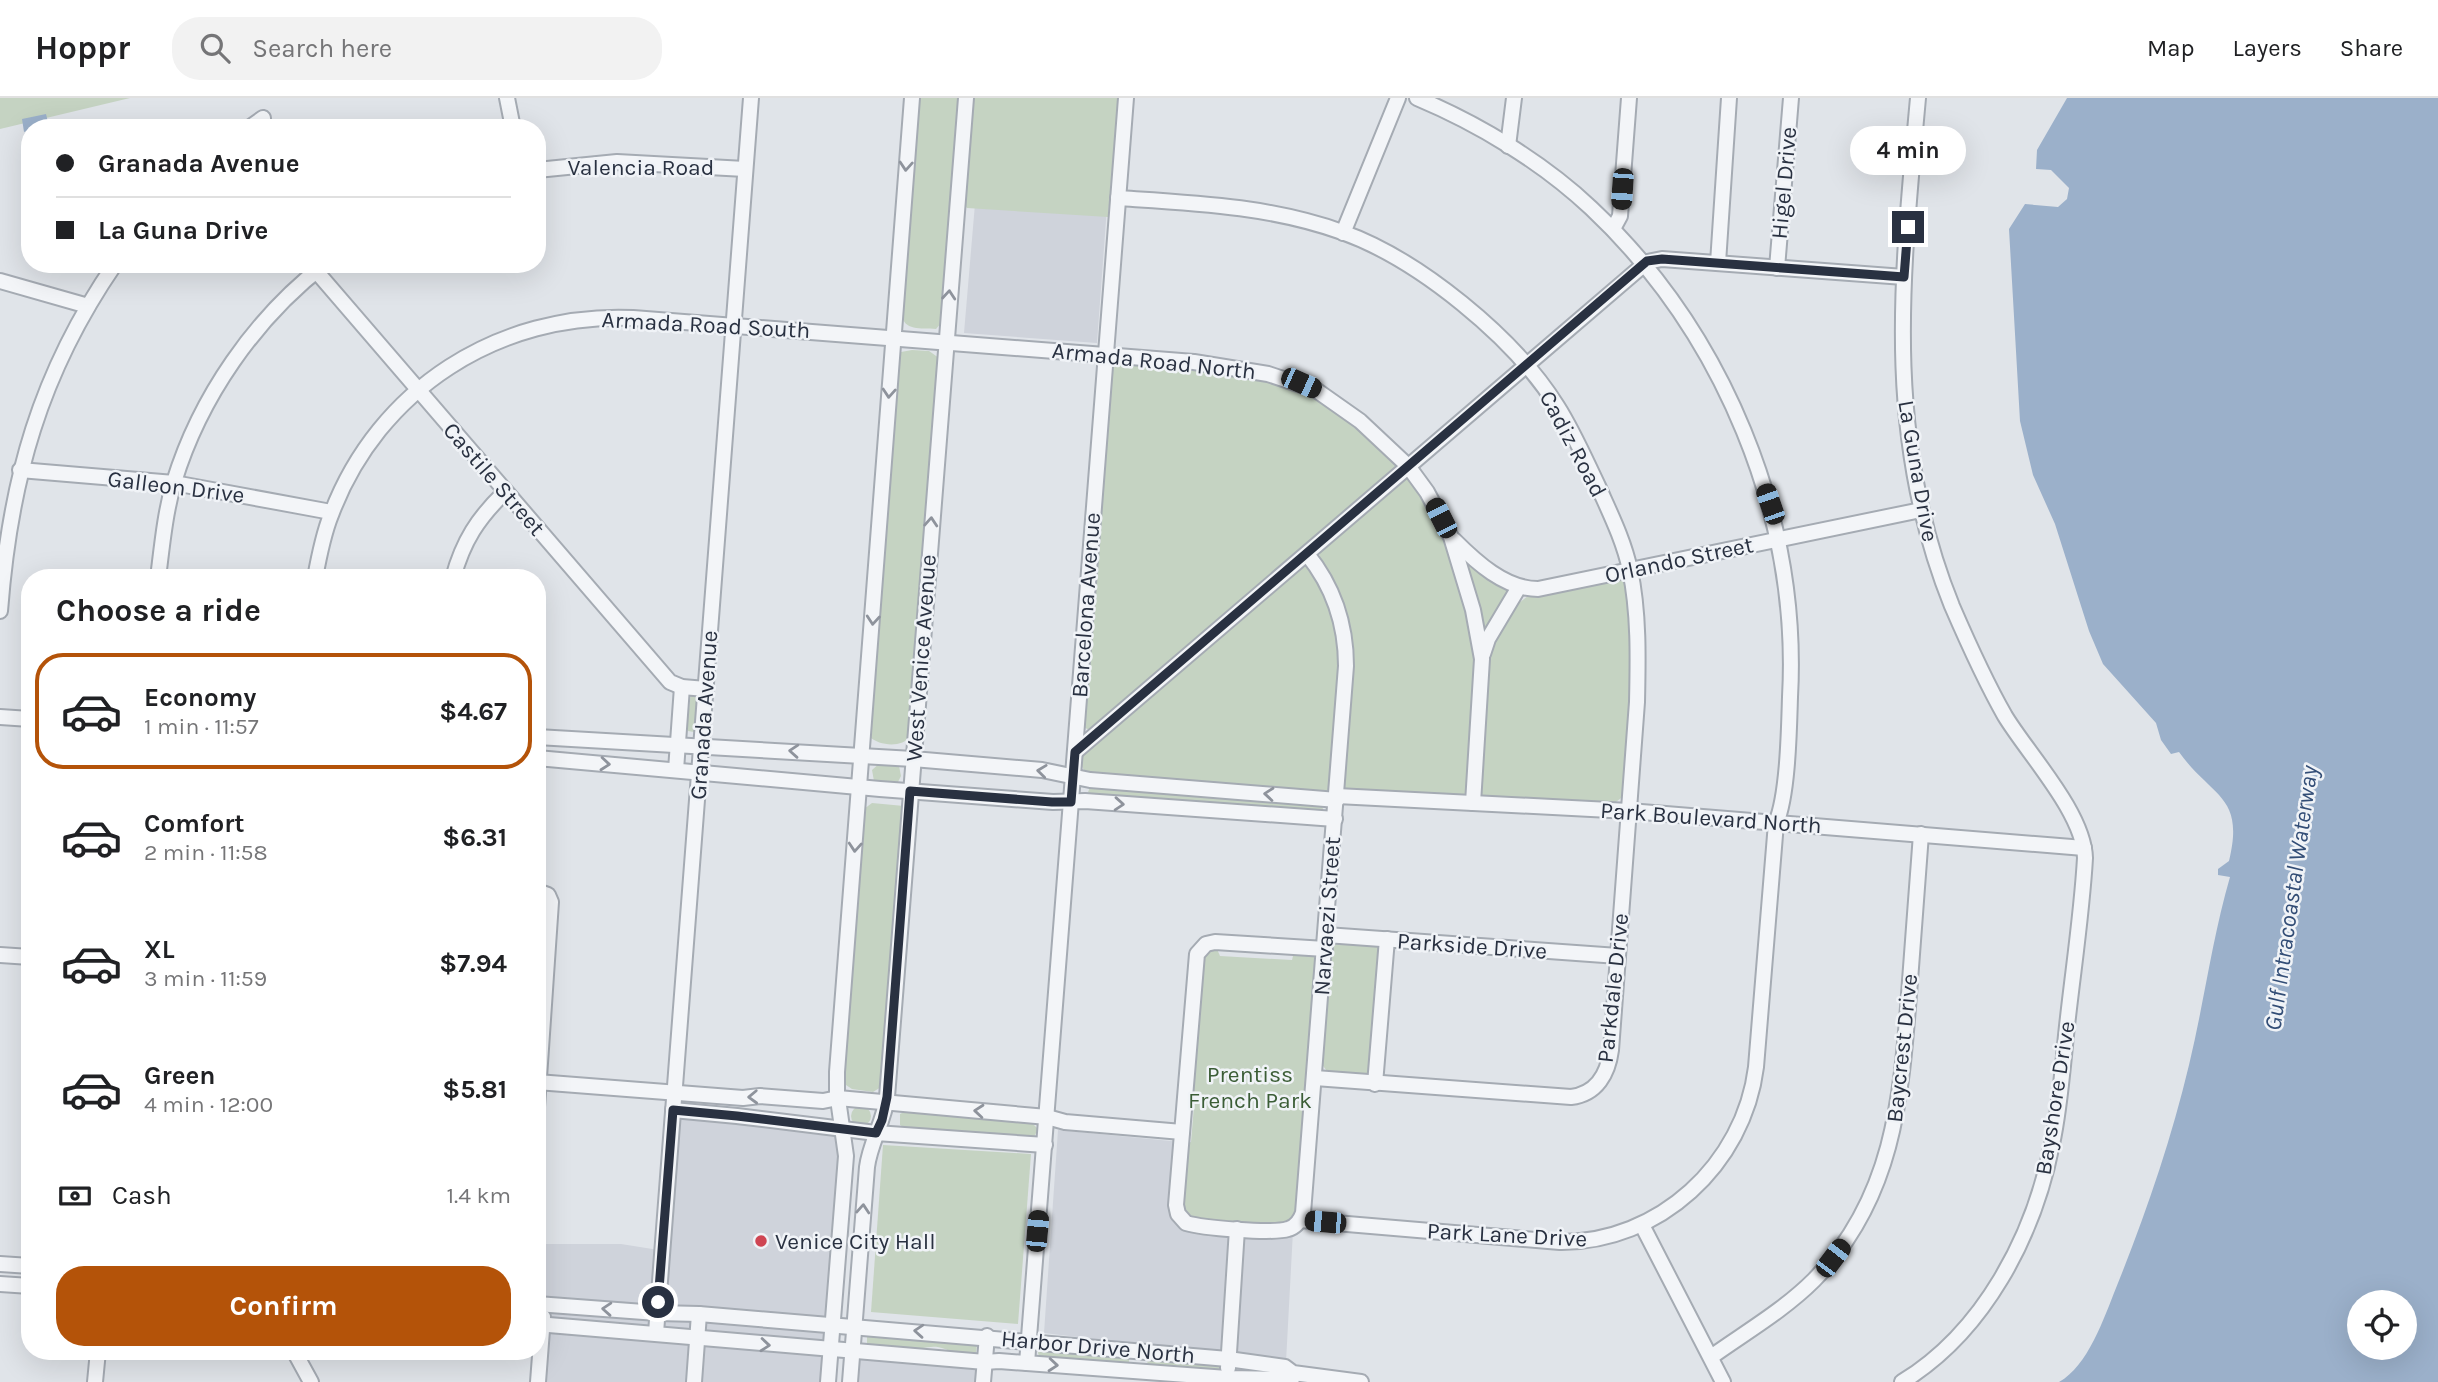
<!DOCTYPE html>
<meta charset="utf-8">
<style>
body{margin:0;font-family:Karla,sans-serif;background:#f2f2f2;color:#202124;height:100vh;display:flex;flex-direction:column;font-size:26px;white-space:nowrap}
*{box-sizing:border-box;margin:0}
p{font-size:23px;color:#757577}
.icon{flex:none;width:38px;height:38px;fill:none;stroke:currentColor;stroke-width:2;stroke-linecap:round;stroke-linejoin:round}
.map{position:relative;flex:1;overflow:hidden}
.side{position:absolute;left:21px;top:471px;width:525px;height:791px;display:flex;flex-direction:column;background:#fff;border-radius:28px;box-shadow:0 7px 28px #0002}
.side>*{flex:none}
.hud{position:absolute;left:21px;top:21px;width:525px;height:154px;border-radius:28px;box-shadow:0 7px 28px #0002;display:grid;align-content:center;height:154px;padding:0 35px;background:#fff}
.tools{position:absolute;left:2347px;top:1192px;display:grid;gap:14px}
.tools a{display:grid;place-items:center;width:70px;height:70px;border-radius:50%;background:#fff;box-shadow:0 7px 28px #0002;font-size:35px}
.end{position:absolute;width:32px;height:32px;margin:-16px;border:9px solid #293141;background:#fff;box-shadow:0 0 0 4px #fff}
.from{border-radius:50%}
.bubble{position:absolute;height:49px;border-radius:24px;background:#fff;box-shadow:0 7px 28px #0002;font-size:23px;font-weight:700;line-height:49px;text-align:center}
.car{position:absolute;width:21px;height:42px;margin:-21px -10px;border-radius:9px;box-shadow:0 0 5px 2px #0007;background:linear-gradient(#222 24%,#8ab4d8 0 40%,#222 0 76%,#8ab4d8 0 86%,#222 0)}
.hud b{display:flex;align-items:center;gap:24px;height:66px;font-size:26px}
.hud b+b{border-top:2px solid #e0e0e0}
.hud i{width:18px;height:18px;background:#202124}
ul{padding:0;list-style:none}
li{display:flex;align-items:center;gap:21px;height:116px;margin:0 14px 10px;padding:0 21px;border:4px solid transparent;border-radius:28px}
li div{flex:1}
li b{display:block;font-size:26px}
li em{font-style:normal;font-weight:700}
li.active{border-color:#b45309}
li>.icon{width:63px;height:63px;stroke-width:1.5}
h2{padding:0 35px;font-size:32px;line-height:84px}
.pay{display:flex;align-items:center;gap:18px;height:77px;padding:0 35px;font-size:26px}
.pay p{margin-inline-start:auto}
.action{display:flex;gap:14px;margin-top:auto;padding:14px 35px}
.action a{flex:1;height:80px;border-radius:28px;background:#b45309;color:#fff;font-size:28px;font-weight:700;line-height:80px;text-align:center}
header{display:flex;align-items:center;gap:42px;box-sizing:border-box;height:98px;padding:0 35px;background:#fff;border-bottom:2px solid #e0e0e0}
header strong{font-size:33px}
nav{display:flex;gap:38px;margin-inline-start:auto;font-size:24px}
.search{width:490px;height:63px;background:#f2f2f2;display:flex;align-items:center;gap:18px;box-sizing:border-box;padding:0 24px;border-radius:28px;color:#757577;font-size:26px}
.map>svg:first-child{display:block}
.built{fill:#cfd3db}
.green{fill:#c5d3c2}
.water{fill:#9bb0ca;fill-rule:evenodd}
.lines{fill:none;stroke-linecap:round;stroke-linejoin:round}
.minor-casing{stroke:#a5abb3;stroke-width:18}
.minor{stroke:#f3f5f8;stroke-width:14}
.oneway{stroke:#8e939c}
.route{stroke:#293141;stroke-width:9}
.poi-dot{fill:#cf4553;stroke:#f0f3f7;stroke-width:2.5}
.labels{text-anchor:middle;dominant-baseline:central;stroke-width:5;stroke-linejoin:round;paint-order:stroke}
.street-label{font-size:23px;fill:#293141;stroke:#f0f3f7}
.park-label{font-size:23px;fill:#3b5d36;stroke:#f0f3f7}
.poi-label{font-size:23px;fill:#293141;stroke:#f0f3f7;text-anchor:start}
.water-label{font-size:24px;font-style:italic;fill:#324d76;stroke:#f0f3f7}
</style>
<header>
<strong>Hoppr</strong>
<div class="search"><svg class="icon" aria-label="search" viewBox="0 0 24 24"><circle cx="10" cy="10" r="6"/><path d="M15 15l6 6"/></svg>Search here</div>
<nav><a>Map</a><a>Layers</a><a>Share</a></nav>
</header>
<div class="map">
<svg width="2438" height="1284" viewBox="0 0 2438 1284">
<rect width="100%" height="100%" fill="#e0e4e9"/>
<g class="built">
<polygon points="984,0 1115,0 1097,245 964,235"/>
<polygon points="679,1012 835,1023 840,1058 827,1221 537,1201 537,1146 621,1146 665,1153"/>
<polygon points="1058,1032 1181,1044 1184,1122 1293,1133 1286,1264 1044,1235"/>
<polygon points="537,1211 826,1231 825,1246 537,1221"/>
<polygon points="542,1231 825,1256 822,1284 537,1284"/>
<polygon points="857,1259 980,1269 986,1284 855,1284"/>
</g>
<g class="green">
<polygon points="0,0 130,0 0,31"/>
<path d="M918 0H960L942 224 936 231C921 230 903 233 902 216Z"/>
<polygon points="973,0 1118,0 1108,119 967,110 965,108"/>
<path d="M912 252 929 253 939 260 910 638C903 650 879 648 870 639L897 262 901 254Z"/>
<polygon points="1121,264 1162,265 1291,286 1349,319 1396,364 1396,370 1090,632 1085,630 1112,278 1113,270"/>
<polygon points="1405,381 1411,381 1441,428 1461,479 1478,568 1468,693 1462,698 1347,692 1343,688 1350,594 1319,455 1322,449 1400,382"/>
<polygon points="1471,465 1505,489 1508,498 1487,532 1483,532 1466,470 1466,466"/>
<polygon points="1302,467 1310,468 1325,492 1340,547 1330,691 1324,694 1085,675 1082,668 1083,656"/>
<polygon points="1617,480 1625,483 1627,487 1633,563 1625,697 1612,707 1480,699 1486,581 1490,550 1495,537 1519,505 1528,498"/>
<polygon points="691,594 698,594 694,634 688,633 687,629"/>
<polygon points="881,664 899,668 901,678 897,686 877,686 874,683 872,672"/>
<polygon points="1091,687 1321,706 1323,711 1322,715 1092,698 1088,694"/>
<polygon points="872,705 904,708 881,989 873,994 852,991 843,985 864,711"/>
<polygon points="537,800 549,801 537,951"/>
<polygon points="1340,843 1381,845 1373,970 1368,979 1329,976 1321,965 1329,852"/>
<polygon points="1212,851 1217,851 1220,858 1292,862 1294,854 1312,856 1317,860 1298,1116 1284,1128 1196,1120 1187,1116 1182,1107 1187,1045 1191,1044 1194,1008 1189,1006 1198,872 1204,857"/>
<circle cx="861" cy="1018" r="10"/>
<polygon points="910,1011 1031,1024 1038,1031 1034,1039 905,1030 900,1027 900,1016"/>
<polygon points="883,1047 1031,1056 1018,1226 871,1214"/>
<path d="M867 1237 913 1238 923 1243 944 1245 954 1241 977 1246 976 1255C965 1259 955 1255 945 1251 932 1246 923 1251 912 1252 898 1254 881 1249 867 1248Z"/>
<polygon points="1039,1251 1129,1259 1129,1267 1040,1260 1038,1255"/>
<polygon points="1148,1260 1220,1263 1223,1274 1147,1268"/>
</g>
<g class="water">
<path d="M2067 0H2438V1284H2059C2088 1268 2104 1220 2116 1190 2145 1118 2171 1043 2189 967 2204 905 2212 841 2230 779L2218 777V771L2229 763C2245 697 2212 700 2179 654L2171 656 2161 642 2156 625 2103 566 2089 533 2055 426 2033 377 2020 323 2009 131 2025 106 2058 109 2067 101 2069 90 2051 72 2036 71 2037 52ZM2359 1204H2404V1250H2359Z"/>
<polygon points="46,16 49,28 30,30 30,32 24,34 22,21"/>
</g>
<g class="lines">
<g class="minor-casing">
<g id="minor">
<polyline points="507,0 513,30"/>
<polyline points="249,30 263,20"/>
<polyline points="1508,48 1514,0"/>
<polyline points="537,72 617,64 745,71"/>
<path d="M1118 100C1194 105 1270 108 1342 134 1418 161 1514 239 1557 308 1573 333 1585 361 1598 388 1610 415 1624 443 1630 472 1639 514 1638 561 1637 604L1611 952C1608 975 1597 996 1571 999L1315 980"/>
<polyline points="1613,131 1620,118 1629,0"/>
<polyline points="1343,135 1398,0"/>
<polyline points="1718,165 1729,0"/>
<polyline points="310,166 670,584 682,589 706,591"/>
<polyline points="1777,170 1791,0"/>
<polyline points="0,183 88,208"/>
<polyline points="20,372 174,385 331,414"/>
<path d="M1454 442C1476 464 1505 491 1538 491L1921 412"/>
<path d="M1307 456C1333 488 1346 527 1346 568L1303 1115C1300 1123 1296 1129 1288 1131 1272 1136 1202 1130 1186 1125L1178 1116 1176 1107 1197 856 1206 846 1215 844 1325 851"/>
<path d="M158 480C162 448 165 415 174 384 200 299 255 220 325 166"/>
<path d="M315 480C319 458 323 437 331 417 378 291 499 214 633 220L1194 264 1268 276 1316 292 1360 323 1408 368 1427 394 1451 439 1473 512 1482 561 1473 705"/>
<path d="M453 480C463 443 478 420 505 394"/>
<path d="M0 513C10 382 40 275 115 166"/>
<polyline points="1483,556 1488,541 1519,489"/>
<polyline points="0,619 30,621"/>
<polyline points="537,639 913,661 1042,672 1090,682 1337,702"/>
<polyline points="1075,654 1647,164 1662,161 1904,179"/>
<polyline points="537,660 880,691 1053,704 1085,703 1335,721"/>
<polyline points="676,672 682,589"/>
<polyline points="1337,698 1629,713 2084,750"/>
<polyline points="537,793 548,797 551,804 537,1009"/>
<polyline points="1326,837 1618,858"/>
<polyline points="0,857 30,859"/>
<polyline points="537,984 743,1000 760,998 823,1003 838,1000 1047,1019 1065,1024 1182,1034"/>
<polyline points="1375,986 1387,841"/>
<polyline points="673,1012 737,1018 876,1035 1045,1047"/>
<path d="M1300 1122 1560 1144C1659 1145 1744 1066 1756 969L1776 725C1788 697 1789 631 1790 599 1800 418 1723 234 1591 110 1542 64 1479 26 1417 0"/>
<polyline points="1642,1127 1723,1284"/>
<polyline points="0,1166 30,1168"/>
<polyline points="0,1186 30,1188"/>
<polyline points="537,1206 657,1215 699,1216 1228,1261 1285,1269 1293,1275 1361,1284"/>
<polyline points="537,1226 985,1264 999,1263 1227,1280 1292,1281"/>
<polyline points="656,1235 751,0"/>
<polyline points="294,1253 311,1284"/>
<path d="M1711 1259C1746 1234 1784 1212 1814 1182 1893 1101 1901 1003 1909 896 1913 843 1917 789 1921 736"/>
<polyline points="1027,1265 1126,0"/>
<polyline points="1228,1270 1237,1131"/>
<polyline points="95,1284 98,1253"/>
<polyline points="538,1284 543,1219"/>
<polyline points="694,1284 699,1216"/>
<polyline points="828,1284 846,1058 837,994 837,974 912,0"/>
<path d="M850 1284 867 1069C870 1045 884 1024 887 999L966 0"/>
<polyline points="983,1284 987,1238"/>
<path d="M1902 1284C1984 1234 2034 1138 2052 1046 2061 1005 2063 961 2068 919 2074 866 2082 813 2085 760 2084 715 2028 656 2005 618 1985 583 1968 545 1952 508 1883 338 1902 177 1918 0"/>
</g>
</g>
<use href="#minor" class="minor"/>
</g>
<defs><path id="oneway-chevron" d="M-2-3.5L2.5 0L-2 3.5" fill="none" stroke-width="1.6" stroke-linecap="round" stroke-linejoin="round" transform="scale(1.75)"/></defs>
<g class="oneway">
<use href="#oneway-chevron" transform="translate(906 68) rotate(94)"/>
<use href="#oneway-chevron" transform="translate(949 197) rotate(-85)"/>
<use href="#oneway-chevron" transform="translate(889 295) rotate(94)"/>
<use href="#oneway-chevron" transform="translate(931 424) rotate(-86)"/>
<use href="#oneway-chevron" transform="translate(873 522) rotate(95)"/>
<use href="#oneway-chevron" transform="translate(794 653) rotate(-176)"/>
<use href="#oneway-chevron" transform="translate(605 666) rotate(5)"/>
<use href="#oneway-chevron" transform="translate(1042 673) rotate(-173)"/>
<use href="#oneway-chevron" transform="translate(1269 696) rotate(-175)"/>
<use href="#oneway-chevron" transform="translate(1119 706) rotate(4)"/>
<use href="#oneway-chevron" transform="translate(855 749) rotate(94)"/>
<use href="#oneway-chevron" transform="translate(753 999) rotate(178)"/>
<use href="#oneway-chevron" transform="translate(979 1013) rotate(-175)"/>
<use href="#oneway-chevron" transform="translate(863 1111) rotate(-86)"/>
<use href="#oneway-chevron" transform="translate(607 1211) rotate(-176)"/>
<use href="#oneway-chevron" transform="translate(919 1233) rotate(-176)"/>
<use href="#oneway-chevron" transform="translate(765 1247) rotate(5)"/>
<use href="#oneway-chevron" transform="translate(1053 1267) rotate(5)"/>
</g>
<g class="lines">
<polyline class="route" points="658,1204 673,1012 737,1018 876,1035 882,1022 887,999 910,693 1052,704 1071,704 1075,654 1647,163 1662,161 1904,179 1908,129"/>
</g>
<circle class="poi-dot" cx="761" cy="1143" r="7"/>
<g class="labels">
<g class="street-label">
<text x="641" y="69">Valencia Road</text>
<text transform="translate(1784 85) rotate(-85)">Higel Drive</text>
<text transform="translate(706 227) rotate(3)">Armada Road South</text>
<text transform="translate(1154 263) rotate(6)">Armada Road North</text>
<text transform="translate(1573 346) rotate(62)">Cadiz Road</text>
<text transform="translate(1918 373) rotate(80)">La Guna Drive</text>
<text transform="translate(494 381) rotate(49)">Castile Street</text>
<text transform="translate(176 389) rotate(7)">Galleon Drive</text>
<text transform="translate(1679 462) rotate(-12)">Orlando Street</text>
<text transform="translate(1086 507) rotate(-86)">Barcelona Avenue</text>
<text transform="translate(921 560) rotate(-86)">West Venice Avenue</text>
<text transform="translate(704 617) rotate(-86)">Granada Avenue</text>
<text transform="translate(1711 720) rotate(4)">Park Boulevard North</text>
<text transform="translate(1327 818) rotate(-86)">Narvaezi Street</text>
<text transform="translate(1472 848) rotate(4)">Parkside Drive</text>
<text transform="translate(1613 890) rotate(-84)">Parkdale Drive</text>
<text transform="translate(1902 950) rotate(-84)">Baycrest Drive</text>
<text transform="translate(2055 1000) rotate(-81)">Bayshore Drive</text>
<text transform="translate(1507 1137) rotate(3)">Park Lane Drive</text>
<text transform="translate(1098 1249) rotate(5)">Harbor Drive North</text>
</g>
<g class="park-label">
<text x="1250" y="976">Prentiss<tspan x="1250" dy="26">French Park</tspan></text>
</g>
<g class="poi-label">
<text x="775" y="1143">Venice City Hall</text>
</g>
<g class="water-label">
<text transform="translate(2291 800) rotate(-82)">Gulf Intracoastal Waterway</text>
</g>
</g>
</svg>
<div class="tools">
<a><svg class="icon" aria-label="locate" viewBox="0 0 24 24"><circle cx="12" cy="12" r="6"/><path d="M12 2v4M12 18v4M2 12h4M18 12h4"/></svg></a>
</div>
<i class="end from" style="left:658px;top:1204px"></i>
<i class="end" style="left:1908px;top:129px"></i>
<div class="bubble" style="left:1850px;top:28px;width:116px">4 min</div>
<i class="car" style="left:1622px;top:91px;rotate:184deg"></i>
<i class="car" style="left:1301px;top:285px;rotate:114deg"></i>
<i class="car" style="left:1770px;top:406px;rotate:341deg"></i>
<i class="car" style="left:1441px;top:420px;rotate:333deg"></i>
<i class="car" style="left:1325px;top:1124px;rotate:275deg"></i>
<i class="car" style="left:1037px;top:1133px;rotate:5deg"></i>
<i class="car" style="left:1833px;top:1160px;rotate:37deg"></i>
<div class="hud">
<b><i class="from"></i>Granada Avenue</b>
<b><i></i>La Guna Drive</b>
</div>
<section class="side">
<h2>Choose a ride</h2>
<ul>
<li class="active"><svg class="icon" aria-label="car" viewBox="0 0 24 24"><path d="M5 17H2v-5l4-1 3-4h7l3 4 3 1v5h-3M9 17h6M6 11h13"/><circle cx="7" cy="17" r="2"/><circle cx="17" cy="17" r="2"/></svg><div><b>Economy</b><p>1 min · 11:57</p></div><em>$4.67</em></li>
<li><svg class="icon" aria-label="car" viewBox="0 0 24 24"><path d="M5 17H2v-5l4-1 3-4h7l3 4 3 1v5h-3M9 17h6M6 11h13"/><circle cx="7" cy="17" r="2"/><circle cx="17" cy="17" r="2"/></svg><div><b>Comfort</b><p>2 min · 11:58</p></div><em>$6.31</em></li>
<li><svg class="icon" aria-label="car" viewBox="0 0 24 24"><path d="M5 17H2v-5l4-1 3-4h7l3 4 3 1v5h-3M9 17h6M6 11h13"/><circle cx="7" cy="17" r="2"/><circle cx="17" cy="17" r="2"/></svg><div><b>XL</b><p>3 min · 11:59</p></div><em>$7.94</em></li>
<li><svg class="icon" aria-label="car" viewBox="0 0 24 24"><path d="M5 17H2v-5l4-1 3-4h7l3 4 3 1v5h-3M9 17h6M6 11h13"/><circle cx="7" cy="17" r="2"/><circle cx="17" cy="17" r="2"/></svg><div><b>Green</b><p>4 min · 12:00</p></div><em>$5.81</em></li>
</ul>
<div class="pay"><svg class="icon" aria-label="cash" viewBox="0 0 24 24"><path d="M3 7h18v10H3z"/><circle cx="12" cy="12" r="2"/></svg>Cash<p>1.4 km</p></div>
<div class="action"><a>Confirm</a></div>
</section>
</div>
